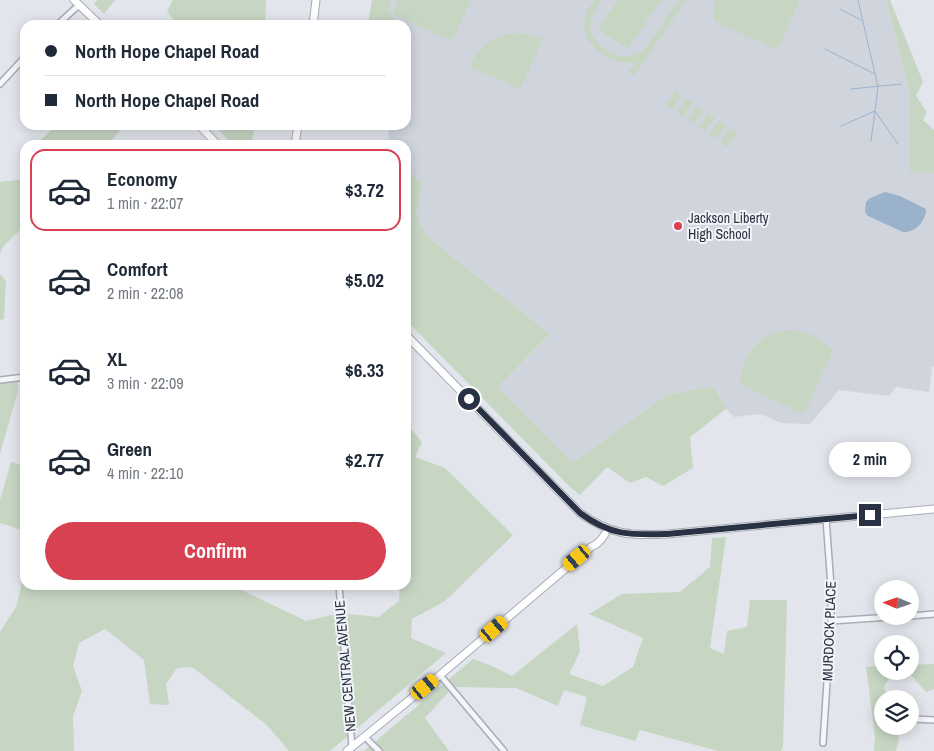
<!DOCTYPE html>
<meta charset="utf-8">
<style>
body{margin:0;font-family:"Archivo Narrow",sans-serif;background:#f2f2f3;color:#1f2937;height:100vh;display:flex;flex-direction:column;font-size:19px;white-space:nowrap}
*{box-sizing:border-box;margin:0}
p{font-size:16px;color:#747a83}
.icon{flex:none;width:28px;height:28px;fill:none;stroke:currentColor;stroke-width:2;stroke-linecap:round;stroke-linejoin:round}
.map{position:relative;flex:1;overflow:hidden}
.side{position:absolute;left:20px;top:140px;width:391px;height:450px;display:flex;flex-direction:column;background:#fff;border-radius:15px;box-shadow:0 2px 12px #0003}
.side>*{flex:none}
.hud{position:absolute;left:20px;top:20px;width:391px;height:110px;border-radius:15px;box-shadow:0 2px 12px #0003;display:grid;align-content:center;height:110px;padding:0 25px;background:#fff}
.needle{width:32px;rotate:272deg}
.fabs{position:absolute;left:874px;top:580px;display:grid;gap:10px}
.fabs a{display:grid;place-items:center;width:45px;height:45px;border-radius:50%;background:#fff;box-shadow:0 2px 12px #0003;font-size:25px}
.end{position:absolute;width:22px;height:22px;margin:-11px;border:6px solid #293244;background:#fff;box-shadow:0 0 0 2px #fff}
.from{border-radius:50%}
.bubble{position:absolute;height:35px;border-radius:18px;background:#fff;box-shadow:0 2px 12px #0003;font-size:16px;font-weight:800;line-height:35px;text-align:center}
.car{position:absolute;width:15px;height:30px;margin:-15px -8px;border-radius:6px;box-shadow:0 0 4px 1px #0007;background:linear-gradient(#f5c518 24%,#345 0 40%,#f5c518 0 76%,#345 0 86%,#f5c518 0)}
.hud b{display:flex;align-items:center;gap:18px;height:48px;font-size:19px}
.hud b+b{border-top:1px solid #e0e1e3}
.hud i{width:12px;height:12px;background:#1f2937}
ul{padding:9px 0 0;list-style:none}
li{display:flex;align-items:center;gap:15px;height:82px;margin:0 10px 8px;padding:0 15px;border:2px solid transparent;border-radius:15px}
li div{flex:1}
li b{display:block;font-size:19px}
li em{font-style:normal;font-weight:800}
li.active{border-color:#d74152}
li>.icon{width:45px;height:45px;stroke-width:1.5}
.cta{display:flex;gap:10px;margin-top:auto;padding:10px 25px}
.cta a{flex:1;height:58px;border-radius:30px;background:#d74152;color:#fff;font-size:20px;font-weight:800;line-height:58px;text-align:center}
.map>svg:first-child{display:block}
.built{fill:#d0d4dd}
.green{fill:#c7d6c3}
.water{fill:#9bb2cd}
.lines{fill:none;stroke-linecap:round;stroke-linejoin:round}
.stream{stroke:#9bb2cd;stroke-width:1}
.street-casing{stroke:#a7acb6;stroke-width:8}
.secondary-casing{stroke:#a7acb6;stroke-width:9}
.street{stroke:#f5f6f9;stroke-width:5}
.secondary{stroke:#fff;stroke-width:7}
.route{stroke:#293244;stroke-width:6}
.poi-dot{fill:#d74152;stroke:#f2f4f8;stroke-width:2}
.labels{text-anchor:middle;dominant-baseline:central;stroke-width:4;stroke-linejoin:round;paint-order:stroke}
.poi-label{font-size:14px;fill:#293244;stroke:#f2f4f8;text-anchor:start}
.street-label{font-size:14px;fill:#293244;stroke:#f2f4f8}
</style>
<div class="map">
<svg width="934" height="751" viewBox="0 0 934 751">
<rect width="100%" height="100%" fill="#e2e5eb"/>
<polygon class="built" points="392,0 886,0 909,90 910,171 934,173 934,366 932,367 929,392 896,387 889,396 839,390 810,424 781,423 761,414 734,417 726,409 713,386 666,395 573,463 498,387 550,334 428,237 416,215 422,184 406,169 406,145 389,145 388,125 406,125 406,25 394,25 389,7"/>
<g class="green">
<polygon points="97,0 115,0 104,14 94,4"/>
<polygon points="173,0 266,0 265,25 177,25 167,11"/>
<polygon points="372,0 392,0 389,7 392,14 397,0 471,0 453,38 449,40 392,14 394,25 368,25"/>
<path d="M594 0H602C597 7 591 15 590 24 590 45 621 64 639 53 650 46 670 12 678 0H686L634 76 628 72 635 62C612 67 581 46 584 21 585 13 590 6 594 0Z"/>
<polygon points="618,0 661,0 628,49 598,29"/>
<polygon points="716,0 800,0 779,47 774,49 714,21 714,8"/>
<polygon points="886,0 890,0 923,82 916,96 927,112 923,120 934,130 934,173 910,172 909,90"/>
<path d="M521 33 543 39 521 87 517 88 470 67C479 44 497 32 521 33Z"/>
<polygon points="676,91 682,95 673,109 666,105"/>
<polygon points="687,98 693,103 683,117 677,112"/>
<polygon points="697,106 704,110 694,124 688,120"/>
<polygon points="708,113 715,118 705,132 699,127"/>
<polygon points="719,120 726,125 716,139 709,134"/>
<polygon points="56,125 125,125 107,145 36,145"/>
<polygon points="214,125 255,125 251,145 233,145"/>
<polygon points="730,128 737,133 727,147 720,142"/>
<polygon points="406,169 422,184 416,215 428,237 550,334 498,387 573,463 666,395 713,386 726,409 690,437 693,468 663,486 646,477 630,483 607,467 580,495 569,486 406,320"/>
<polygon points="25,179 25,225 3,247 0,253 0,182"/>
<polygon points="0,274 6,281 4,319 0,320"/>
<path d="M791 330C810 332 821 338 833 351L805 412 801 413 740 385C742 352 758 333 791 330Z"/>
<polygon points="16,376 18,390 0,454 0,379"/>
<polygon points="406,423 422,442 415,457 445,468 513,535 445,601 412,619 411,638 446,653 330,751 289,751 267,725 192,667 177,668 166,684 169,705 150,704 144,660 105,629 79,643 73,666 82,691 73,716 74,751 0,751 0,632 16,607 25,570 25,585 233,585 233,586 306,621 340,613 378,617 399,601 400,585 406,585"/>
<polygon points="11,462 25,466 25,531 0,523 0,500"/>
<polygon points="726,537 710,648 724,654 727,631 747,627 750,600 787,600 783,747 781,751 718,751 640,730 635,741 580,725 587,697 564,690 558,706 516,688 453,687 425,718 449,751 364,751 473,659 492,666 512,676 577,624 580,652 569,674 603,686 633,667 643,638 589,614 622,594 680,592 710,567 712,538"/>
<polygon points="934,664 934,689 926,692 911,675 893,674 884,686 887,699 882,699 882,726 895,726 899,739 896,751 874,751 875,736 866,667 882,666 882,671 910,671 910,665"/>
</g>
<path class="water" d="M885 192 900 196 926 209C926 221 915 233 903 232L868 216 865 212 866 202 870 198Z"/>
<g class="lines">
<g class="stream">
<polyline points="858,0 878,87 871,141"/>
<polyline points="840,9 861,20"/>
<polyline points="825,49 875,74"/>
<polyline points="851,89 901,84"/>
<polyline points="841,126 875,111 898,144"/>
</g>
<g class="street-casing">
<g id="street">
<polyline points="57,25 79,5"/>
<polyline points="0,84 25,57"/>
<polyline points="0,380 25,377"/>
<polyline points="339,585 352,747"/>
<polyline points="910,616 934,614"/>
<polyline points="831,621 905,616"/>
<polyline points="440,675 504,751"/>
<polyline points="914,719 934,720"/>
<polyline points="365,737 379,751"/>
<polyline points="823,743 831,621 831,586 826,519"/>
</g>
</g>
<g class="secondary-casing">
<g id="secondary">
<polyline points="74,0 100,25"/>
<polyline points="313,25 316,0"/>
<polyline points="199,125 218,145"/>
<polyline points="295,145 298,125"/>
<path d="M406 335 580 513C611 535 631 536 667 534L934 509"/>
<path d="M347 751 440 675 591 547C597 545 602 539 605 534"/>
</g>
</g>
<use href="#street" class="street"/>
<use href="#secondary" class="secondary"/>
</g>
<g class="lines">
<path class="route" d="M469 399 580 513C611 536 631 535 667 534L870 515"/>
</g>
<circle class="poi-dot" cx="678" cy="226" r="5"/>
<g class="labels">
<g class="poi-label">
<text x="688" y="218">Jackson Liberty<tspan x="688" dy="16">High School</tspan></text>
</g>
<g class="street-label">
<text transform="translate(829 631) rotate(-88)">MURDOCK PLACE</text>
<text transform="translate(345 666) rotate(-95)">NEW CENTRAL AVENUE</text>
</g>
</g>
</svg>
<div class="fabs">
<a><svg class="needle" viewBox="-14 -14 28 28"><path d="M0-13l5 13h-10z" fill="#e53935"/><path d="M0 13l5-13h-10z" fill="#747a83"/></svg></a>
<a><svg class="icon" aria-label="locate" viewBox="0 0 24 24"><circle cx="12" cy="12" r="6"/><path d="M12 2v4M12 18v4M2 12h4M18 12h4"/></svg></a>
<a><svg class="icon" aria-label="layers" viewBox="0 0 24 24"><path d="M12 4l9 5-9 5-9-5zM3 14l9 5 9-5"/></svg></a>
</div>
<i class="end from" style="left:469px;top:399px"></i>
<i class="end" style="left:870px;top:515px"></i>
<div class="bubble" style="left:829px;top:442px;width:82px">2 min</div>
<i class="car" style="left:577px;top:558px;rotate:230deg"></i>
<i class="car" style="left:494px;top:629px;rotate:50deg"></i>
<i class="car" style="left:425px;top:687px;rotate:51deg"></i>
<div class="hud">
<b><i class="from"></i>North Hope Chapel Road</b>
<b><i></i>North Hope Chapel Road</b>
</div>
<section class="side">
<ul>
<li class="active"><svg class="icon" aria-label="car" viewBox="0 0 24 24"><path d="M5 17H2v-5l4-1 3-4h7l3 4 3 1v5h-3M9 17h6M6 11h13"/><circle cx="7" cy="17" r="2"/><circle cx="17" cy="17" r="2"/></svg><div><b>Economy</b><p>1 min · 22:07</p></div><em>$3.72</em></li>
<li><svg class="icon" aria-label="car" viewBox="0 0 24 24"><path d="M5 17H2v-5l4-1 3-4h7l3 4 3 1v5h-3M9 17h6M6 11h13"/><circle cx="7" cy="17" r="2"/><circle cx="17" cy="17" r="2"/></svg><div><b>Comfort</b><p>2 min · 22:08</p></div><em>$5.02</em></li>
<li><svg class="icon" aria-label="car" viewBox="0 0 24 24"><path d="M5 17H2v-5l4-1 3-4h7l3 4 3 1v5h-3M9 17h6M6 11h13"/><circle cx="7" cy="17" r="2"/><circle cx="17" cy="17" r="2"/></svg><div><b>XL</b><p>3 min · 22:09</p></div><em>$6.33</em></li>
<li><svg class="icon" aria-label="car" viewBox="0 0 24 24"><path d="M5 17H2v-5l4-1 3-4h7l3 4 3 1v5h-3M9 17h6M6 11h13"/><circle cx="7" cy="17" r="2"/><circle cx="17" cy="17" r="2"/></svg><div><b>Green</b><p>4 min · 22:10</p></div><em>$2.77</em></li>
</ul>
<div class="cta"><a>Confirm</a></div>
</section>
</div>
